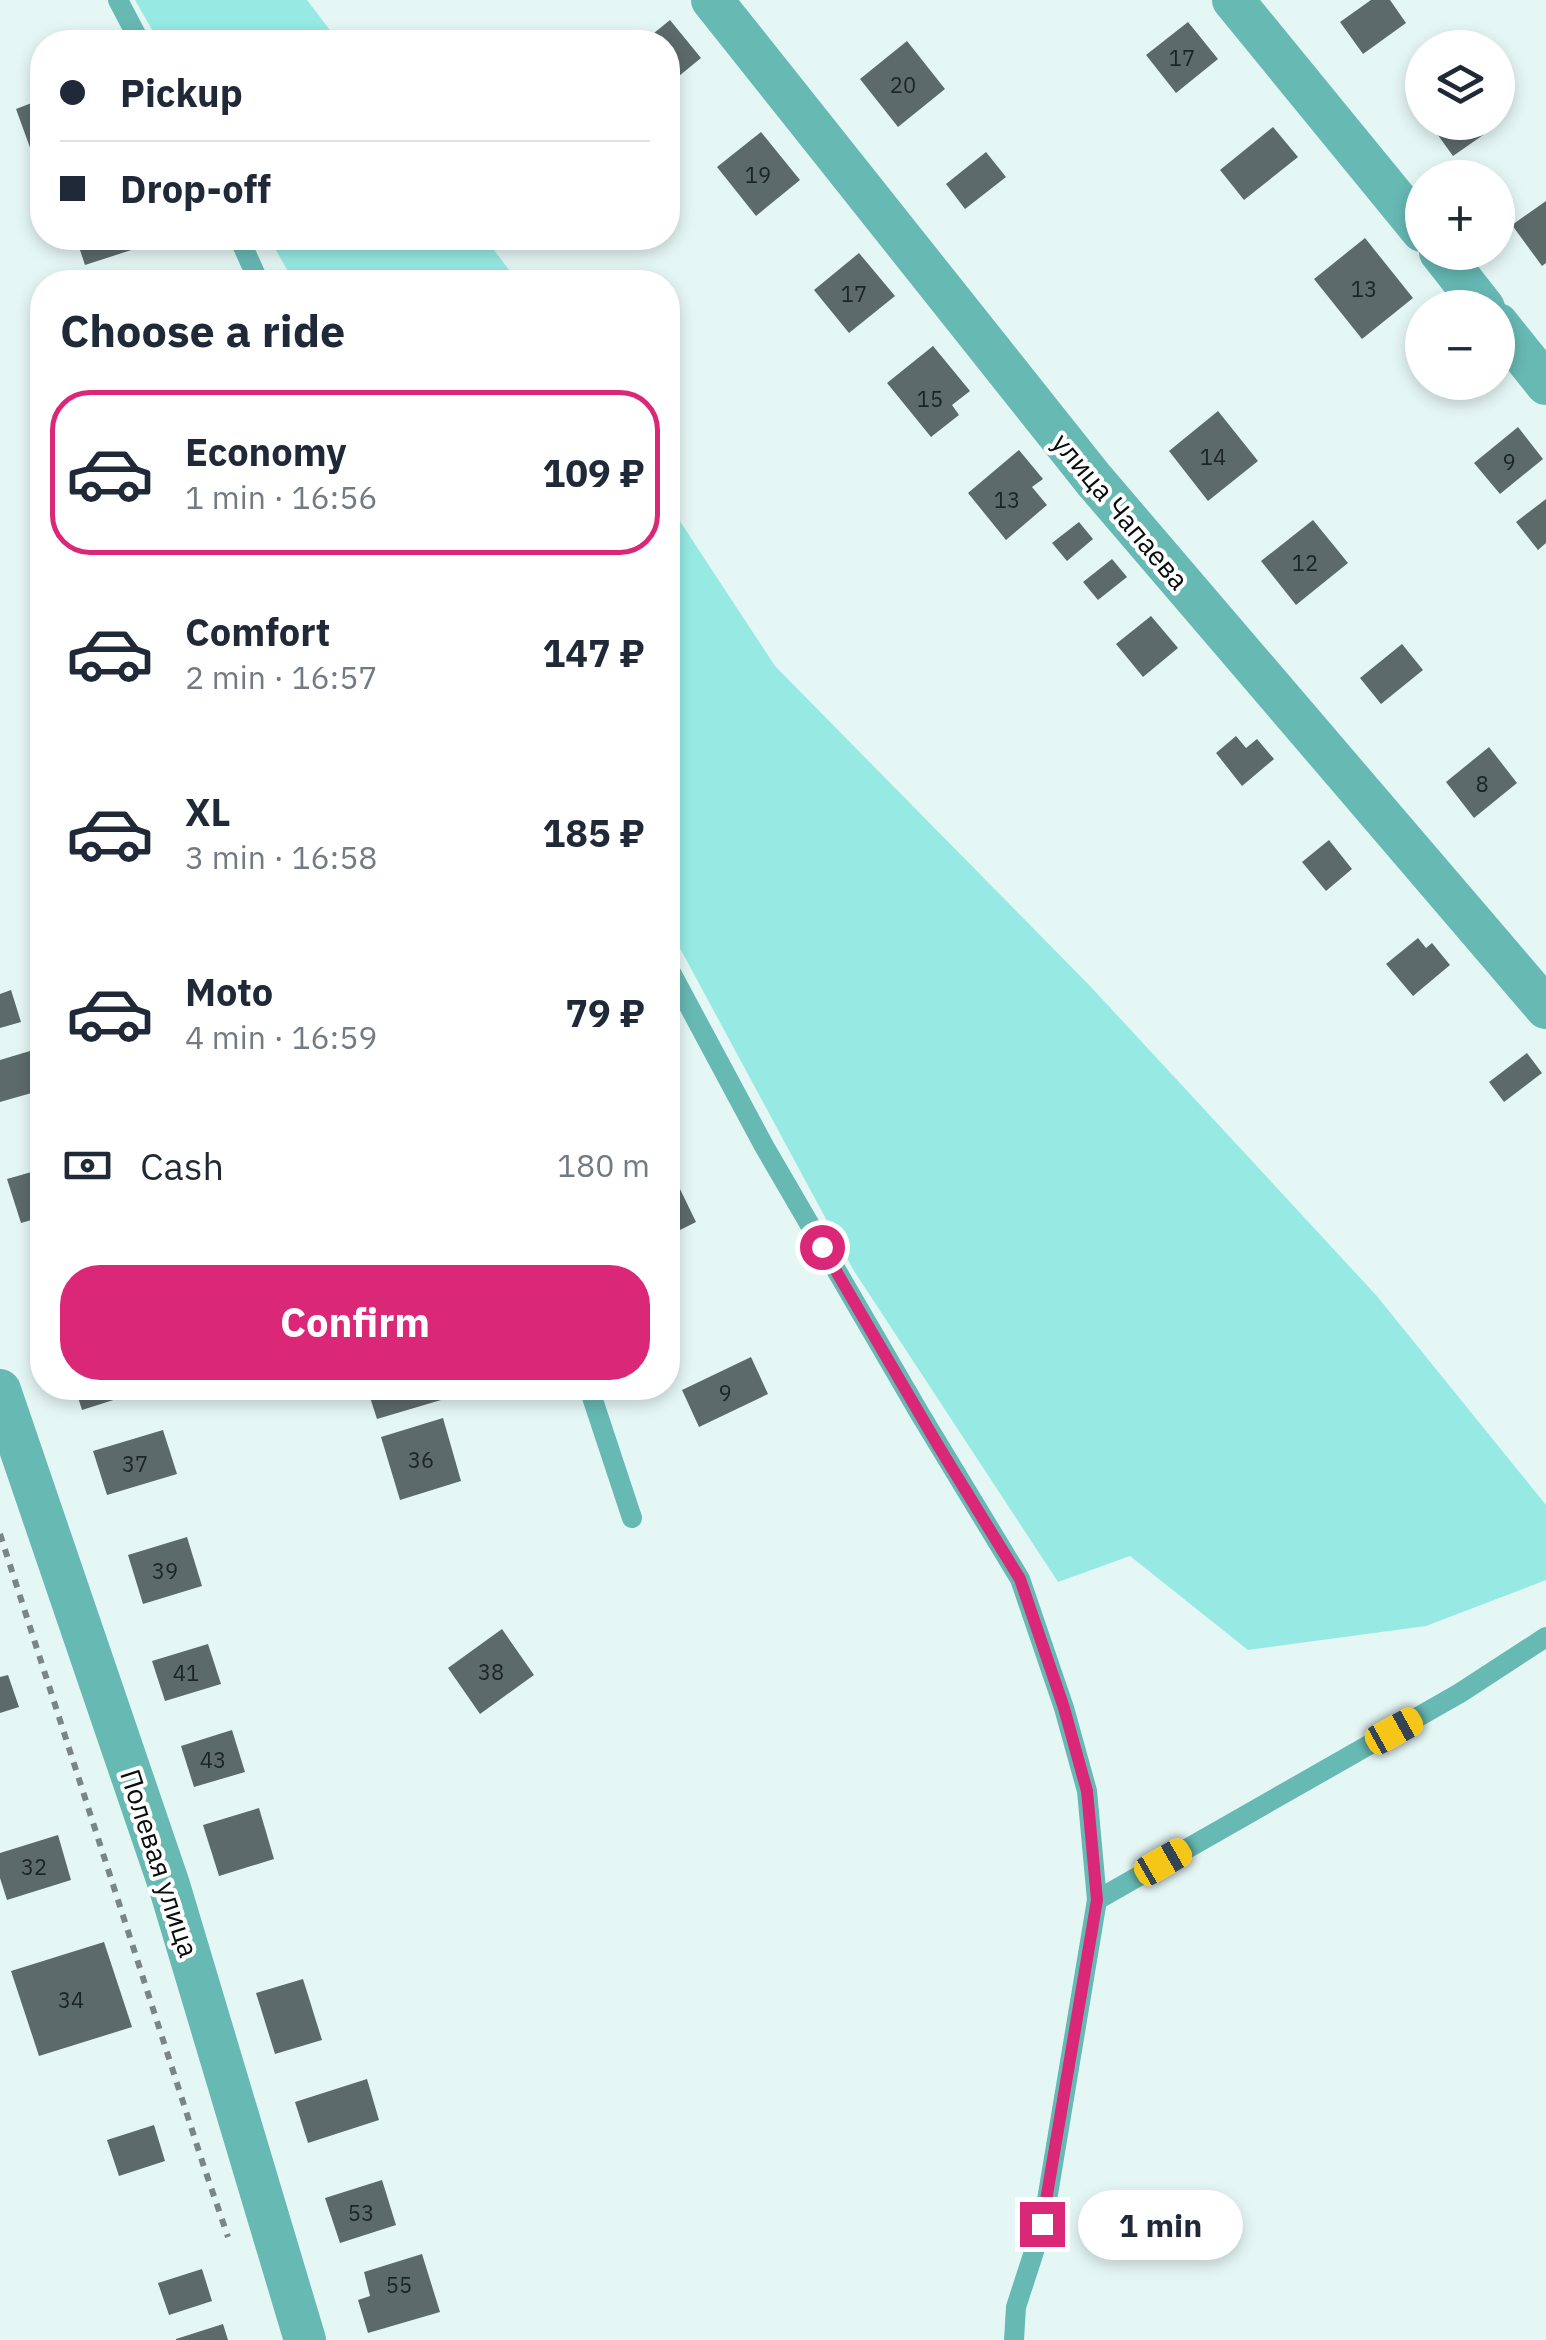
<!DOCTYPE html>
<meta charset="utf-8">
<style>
body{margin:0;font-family:"IBM Plex Sans",sans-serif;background:#f2f2f3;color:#1f2937;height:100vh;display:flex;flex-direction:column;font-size:38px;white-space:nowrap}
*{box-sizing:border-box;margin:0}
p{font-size:32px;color:#747a83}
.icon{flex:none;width:55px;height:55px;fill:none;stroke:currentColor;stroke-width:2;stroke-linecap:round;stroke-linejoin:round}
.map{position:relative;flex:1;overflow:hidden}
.drawer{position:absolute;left:30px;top:270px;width:650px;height:1130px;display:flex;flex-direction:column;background:#fff;border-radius:40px;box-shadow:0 5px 15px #0003}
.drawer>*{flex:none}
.hud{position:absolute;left:30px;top:30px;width:650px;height:220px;border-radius:40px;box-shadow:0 5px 15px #0003;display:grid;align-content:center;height:220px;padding:0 30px;background:#fff}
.fabs{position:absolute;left:1405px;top:30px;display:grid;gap:20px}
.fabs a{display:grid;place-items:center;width:110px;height:110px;border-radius:50%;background:#fff;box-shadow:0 5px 15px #0003;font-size:50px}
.end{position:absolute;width:45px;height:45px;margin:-22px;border:12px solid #db2777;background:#fff;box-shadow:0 0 0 5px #fff}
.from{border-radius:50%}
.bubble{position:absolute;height:70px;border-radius:35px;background:#fff;box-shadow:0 5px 15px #0003;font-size:32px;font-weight:700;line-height:70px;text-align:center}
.car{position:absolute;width:30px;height:60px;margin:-30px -15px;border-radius:12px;box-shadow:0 0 8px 2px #0007;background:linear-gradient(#f5c518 24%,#345 0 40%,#f5c518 0 76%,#345 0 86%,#f5c518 0)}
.hud b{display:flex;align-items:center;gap:35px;height:95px;font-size:38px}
.hud b+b{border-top:2px solid #e0e1e3}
.hud i{width:25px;height:25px;background:#1f2937}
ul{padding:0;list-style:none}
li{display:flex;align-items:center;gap:30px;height:165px;margin:0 20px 15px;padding:0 10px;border:5px solid transparent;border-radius:40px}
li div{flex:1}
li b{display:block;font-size:38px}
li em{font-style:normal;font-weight:700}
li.on{border-color:#db2777}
li>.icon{width:90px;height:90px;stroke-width:1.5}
h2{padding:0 30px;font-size:45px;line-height:120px}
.pay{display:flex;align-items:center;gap:25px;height:110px;padding:0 30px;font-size:38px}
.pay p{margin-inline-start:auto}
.cta{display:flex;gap:20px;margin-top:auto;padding:20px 30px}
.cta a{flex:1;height:115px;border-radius:40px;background:#db2777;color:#fff;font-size:40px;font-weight:700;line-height:115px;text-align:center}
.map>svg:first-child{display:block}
.green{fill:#97eae4}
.building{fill:#5c6b6a}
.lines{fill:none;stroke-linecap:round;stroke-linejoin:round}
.path{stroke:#7a8685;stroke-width:6;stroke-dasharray:8 8;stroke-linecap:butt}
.lane{stroke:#67b9b4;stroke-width:20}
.street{stroke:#67b9b4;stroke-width:42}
.route{stroke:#db2777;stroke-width:12}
.labels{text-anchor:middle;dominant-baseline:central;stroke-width:8;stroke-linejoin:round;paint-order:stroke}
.number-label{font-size:22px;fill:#1d2524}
.street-label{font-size:28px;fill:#080e0d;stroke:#fff}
</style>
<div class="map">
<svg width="1546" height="2340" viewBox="0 0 1546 2340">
<rect width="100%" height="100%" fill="#e5f7f5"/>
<g class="green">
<polygon points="135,0 307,0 339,42 159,42"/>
<polygon points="269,238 485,238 518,282 294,282"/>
<polygon points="668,503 775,666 1091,987 1376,1295 1546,1505 1546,1580 1426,1626 1248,1650 1130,1556 1058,1582 854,1271 668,926"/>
</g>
<g class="building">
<polygon points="1371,0 1390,0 1406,23 1363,54 1340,22"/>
<polygon points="670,20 701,58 668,85 668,42 643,42"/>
<polygon points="1188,22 1218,59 1176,93 1146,55"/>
<polygon points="907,41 945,89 898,127 860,79"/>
<polygon points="42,99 42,174 40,175 16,109"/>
<polygon points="1447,122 1494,122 1496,126 1453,156 1435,131"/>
<polygon points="1273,127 1298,157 1244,200 1220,170"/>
<polygon points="761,132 800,180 756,216 717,167"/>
<polygon points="986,152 1006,177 965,209 946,184"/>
<polygon points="1546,201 1546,263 1542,266 1512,225"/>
<polygon points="76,238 151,238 153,243 85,265"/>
<polygon points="1365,238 1413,298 1362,339 1314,279"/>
<polygon points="859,253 895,296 849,333 814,290"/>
<polygon points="933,346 970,391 952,405 959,415 931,437 887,383"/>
<polygon points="1218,411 1258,461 1208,501 1169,451"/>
<polygon points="1518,427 1543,459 1500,494 1474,463"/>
<polygon points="1019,450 1043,479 1032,487 1047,505 1006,540 968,493"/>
<polygon points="1546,499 1546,543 1538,550 1516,522"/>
<polygon points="1313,520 1348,563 1296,605 1261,561"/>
<polygon points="1079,522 1093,539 1067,561 1052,543"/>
<polygon points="1112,559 1127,577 1098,600 1083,582"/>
<polygon points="1151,616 1178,648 1143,677 1116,644"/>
<polygon points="1402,644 1423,670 1381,704 1360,678"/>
<polygon points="1236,736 1246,748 1257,739 1274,759 1242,786 1216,753"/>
<polygon points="1489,747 1517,783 1474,818 1446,782"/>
<polygon points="1329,840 1352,869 1326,891 1302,862"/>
<polygon points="1418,938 1426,948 1432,943 1450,965 1413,996 1386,964"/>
<polygon points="11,990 21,1022 0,1028 0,994"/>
<polygon points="30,1051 42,1090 0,1102 0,1060"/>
<polygon points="1527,1053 1542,1073 1504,1102 1489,1082"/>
<polygon points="42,1169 42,1217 21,1223 7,1179"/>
<polygon points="679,1187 696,1222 668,1236 668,1192"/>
<polygon points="751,1357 768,1394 699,1427 682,1390"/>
<polygon points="75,1388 151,1388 82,1410"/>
<polygon points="367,1388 437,1388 441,1400 377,1419"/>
<polygon points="443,1418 461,1481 400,1500 381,1437"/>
<polygon points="163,1430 177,1474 107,1495 93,1451"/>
<polygon points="187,1537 202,1586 143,1604 128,1555"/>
<polygon points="502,1629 534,1675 480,1714 448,1668"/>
<polygon points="208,1644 221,1684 165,1701 152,1661"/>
<polygon points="8,1675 19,1707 0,1713 0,1677"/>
<polygon points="232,1730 245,1772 194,1787 181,1746"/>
<polygon points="259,1808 274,1859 219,1876 203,1825"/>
<polygon points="58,1835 71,1880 7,1900 0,1878 0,1853"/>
<polygon points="104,1942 132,2027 39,2056 11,1971"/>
<polygon points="303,1979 322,2040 275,2054 256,1993"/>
<polygon points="367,2079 379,2120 308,2143 295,2102"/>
<polygon points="154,2125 165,2161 119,2176 107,2140"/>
<polygon points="382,2180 396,2225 340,2243 325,2198"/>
<polygon points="422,2254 440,2312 368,2333 358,2300 370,2296 364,2272"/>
<polygon points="202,2269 212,2301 169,2315 158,2283"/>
<polygon points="223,2324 228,2340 176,2340 176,2339"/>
</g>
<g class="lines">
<polyline class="path" points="0,1534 203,2164 228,2237"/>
<g class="lane">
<polyline points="118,0 140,42"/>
<polyline points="239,238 259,282"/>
<polyline points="668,967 764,1146 920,1414 1020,1579 1064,1708 1087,1791 1097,1900 1043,2224 1016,2307 1014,2340"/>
<polyline points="589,1388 632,1518"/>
<polyline points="1097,1900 1460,1693 1546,1637"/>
</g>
<g class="street">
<polyline points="712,0 1094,480 1546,1008"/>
<polyline points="1233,0 1422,231"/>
<polyline points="1440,252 1484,308"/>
<polyline points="1498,324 1546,384"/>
<polyline points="0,1390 169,1885 305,2340"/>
</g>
</g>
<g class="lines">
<polyline class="route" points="822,1247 939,1447 1020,1579 1064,1708 1087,1791 1097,1900 1042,2224"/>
</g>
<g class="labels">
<g class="number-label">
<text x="1182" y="57">17</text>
<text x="903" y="84">20</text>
<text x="758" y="174">19</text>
<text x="1364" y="288">13</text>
<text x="854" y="293">17</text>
<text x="930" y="398">15</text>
<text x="1213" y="456">14</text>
<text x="1509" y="461">9</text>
<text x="1007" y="499">13</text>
<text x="1305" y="562">12</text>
<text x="1482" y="783">8</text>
<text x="725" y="1392">9</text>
<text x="421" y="1459">36</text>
<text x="135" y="1463">37</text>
<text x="165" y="1570">39</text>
<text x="491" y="1671">38</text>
<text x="186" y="1672">41</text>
<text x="213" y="1759">43</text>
<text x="34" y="1866">32</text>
<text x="71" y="1999">34</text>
<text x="361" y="2212">53</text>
<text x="399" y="2284">55</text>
</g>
<g class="street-label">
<text transform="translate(1121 511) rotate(50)">улица Чапаева</text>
<text transform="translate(160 1863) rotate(72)">Полевая улица</text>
</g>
</g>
</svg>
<div class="fabs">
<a><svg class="icon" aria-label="layers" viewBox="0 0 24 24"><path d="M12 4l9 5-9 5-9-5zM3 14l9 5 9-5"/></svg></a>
<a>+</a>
<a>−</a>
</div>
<i class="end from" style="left:822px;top:1247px"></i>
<i class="end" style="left:1042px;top:2224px"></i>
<div class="bubble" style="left:1078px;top:2190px;width:165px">1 min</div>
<i class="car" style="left:1394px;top:1731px;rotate:61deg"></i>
<i class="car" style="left:1163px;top:1862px;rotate:60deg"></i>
<div class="hud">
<b><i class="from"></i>Pickup</b>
<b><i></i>Drop-off</b>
</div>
<section class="drawer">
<h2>Choose a ride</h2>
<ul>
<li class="on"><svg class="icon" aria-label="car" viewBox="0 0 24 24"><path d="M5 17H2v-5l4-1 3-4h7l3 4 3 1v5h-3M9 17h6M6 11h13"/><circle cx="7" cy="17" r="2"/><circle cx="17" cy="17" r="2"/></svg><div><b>Economy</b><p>1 min · 16:56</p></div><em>109 ₽</em></li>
<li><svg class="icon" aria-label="car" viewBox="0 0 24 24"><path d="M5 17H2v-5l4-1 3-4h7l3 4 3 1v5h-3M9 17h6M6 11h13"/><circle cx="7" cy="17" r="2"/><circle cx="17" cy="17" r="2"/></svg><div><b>Comfort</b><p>2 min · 16:57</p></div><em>147 ₽</em></li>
<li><svg class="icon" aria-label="car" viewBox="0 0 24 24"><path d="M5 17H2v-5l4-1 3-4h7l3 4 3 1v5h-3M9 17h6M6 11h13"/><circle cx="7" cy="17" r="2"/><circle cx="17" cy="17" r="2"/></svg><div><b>XL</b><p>3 min · 16:58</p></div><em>185 ₽</em></li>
<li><svg class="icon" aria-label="car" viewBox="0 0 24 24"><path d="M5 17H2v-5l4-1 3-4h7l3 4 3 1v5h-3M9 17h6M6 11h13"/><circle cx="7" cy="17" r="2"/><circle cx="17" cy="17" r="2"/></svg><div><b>Moto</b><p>4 min · 16:59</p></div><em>79 ₽</em></li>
</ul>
<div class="pay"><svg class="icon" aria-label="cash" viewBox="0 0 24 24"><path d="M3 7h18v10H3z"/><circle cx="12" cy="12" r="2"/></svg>Cash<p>180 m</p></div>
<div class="cta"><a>Confirm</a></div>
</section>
</div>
